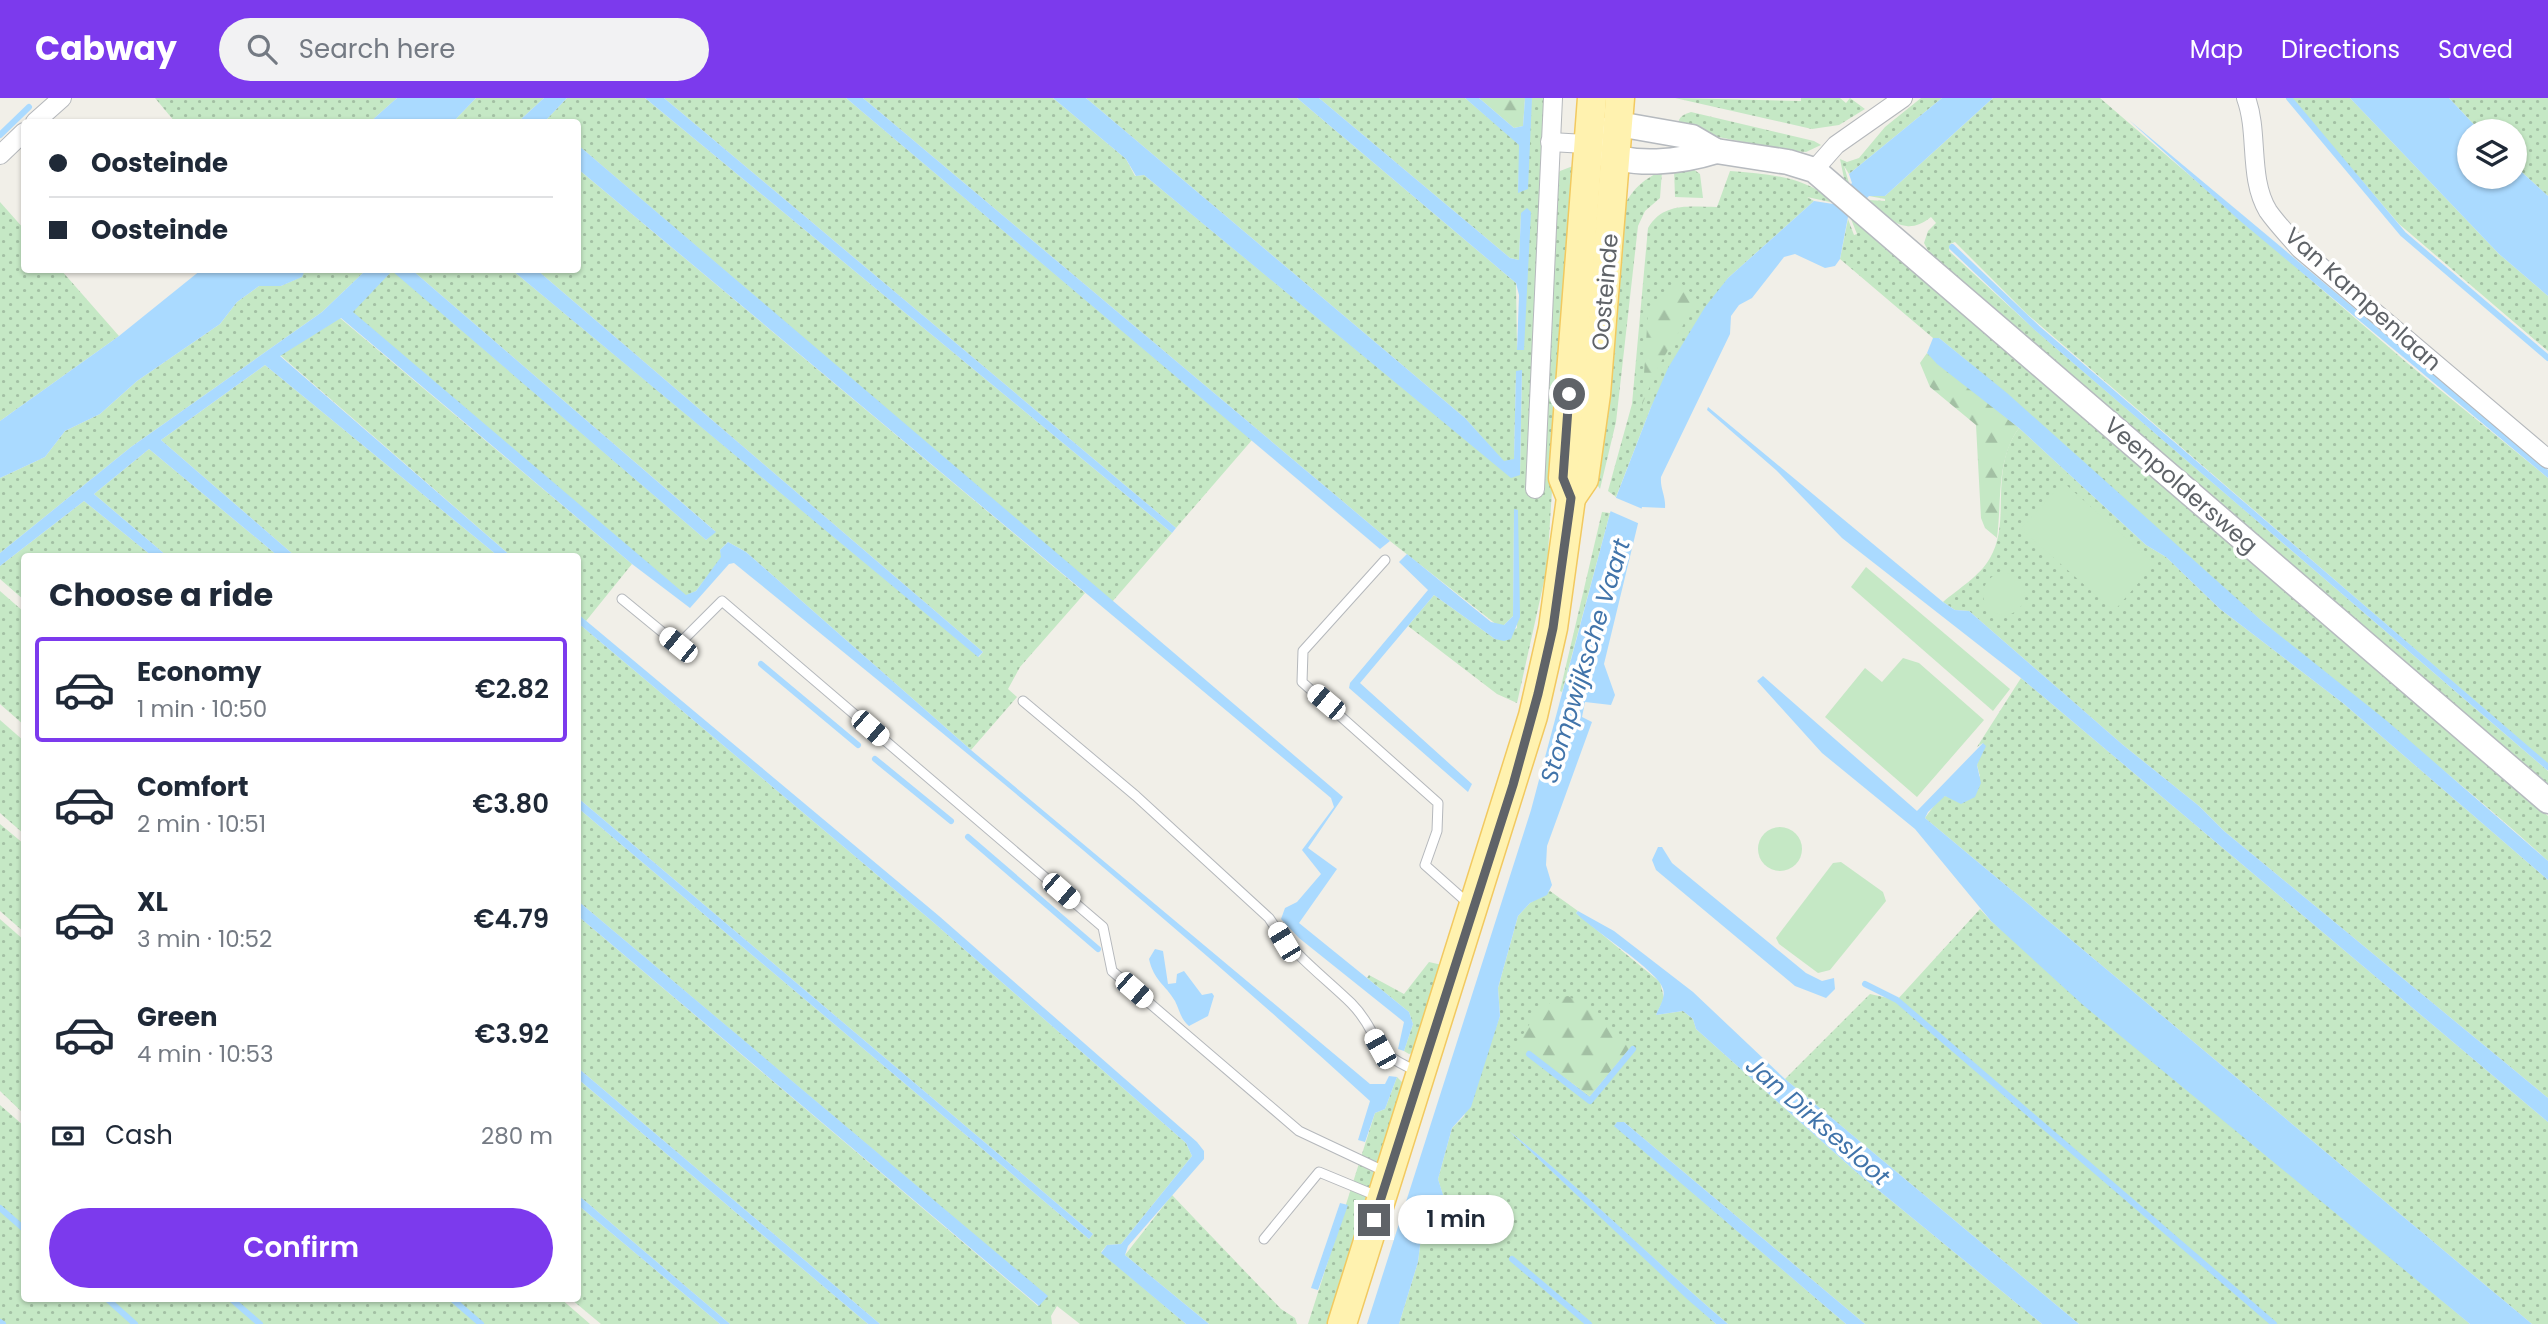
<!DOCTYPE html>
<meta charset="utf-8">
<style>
body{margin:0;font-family:Poppins,sans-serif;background:#f2f2f3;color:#1f2937;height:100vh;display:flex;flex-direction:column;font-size:26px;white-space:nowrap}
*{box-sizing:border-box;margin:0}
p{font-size:23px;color:#747a83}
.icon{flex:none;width:38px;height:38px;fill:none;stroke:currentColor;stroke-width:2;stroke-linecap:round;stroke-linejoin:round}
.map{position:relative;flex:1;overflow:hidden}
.details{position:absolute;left:21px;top:455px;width:560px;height:749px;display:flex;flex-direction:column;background:#fff;border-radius:7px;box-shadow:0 2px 5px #0004}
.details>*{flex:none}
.banner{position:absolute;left:21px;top:21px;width:560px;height:154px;border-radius:7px;box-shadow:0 2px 5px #0004;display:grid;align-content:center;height:154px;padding:0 28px;background:#fff}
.tools{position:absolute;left:2457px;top:21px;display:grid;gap:14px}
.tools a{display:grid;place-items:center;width:70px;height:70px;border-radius:50%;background:#fff;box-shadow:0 2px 5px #0004;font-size:35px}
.end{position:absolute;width:32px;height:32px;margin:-16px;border:9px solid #5f6368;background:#fff;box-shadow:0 0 0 4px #fff}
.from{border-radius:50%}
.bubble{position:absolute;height:49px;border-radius:24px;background:#fff;box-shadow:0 2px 5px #0004;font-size:23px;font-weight:600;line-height:49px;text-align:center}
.car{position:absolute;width:21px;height:42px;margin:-21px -10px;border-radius:9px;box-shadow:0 0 5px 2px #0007;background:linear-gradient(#fff 24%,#345 0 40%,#fff 0 76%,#345 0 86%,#fff 0)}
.banner b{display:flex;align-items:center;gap:24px;height:66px;font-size:26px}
.banner b+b{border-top:2px solid #e0e1e3}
.banner i{width:18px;height:18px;background:#1f2937}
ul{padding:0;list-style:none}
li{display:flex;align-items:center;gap:21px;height:105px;margin:0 14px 10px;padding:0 14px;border:4px solid transparent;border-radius:7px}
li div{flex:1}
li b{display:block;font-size:26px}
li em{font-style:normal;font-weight:600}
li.active{border-color:#7c3aed}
li>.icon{width:63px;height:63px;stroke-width:1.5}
h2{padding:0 28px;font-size:32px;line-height:84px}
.pay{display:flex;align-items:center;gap:18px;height:77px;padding:0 28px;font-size:26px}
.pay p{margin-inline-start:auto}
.action{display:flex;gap:14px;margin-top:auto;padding:14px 28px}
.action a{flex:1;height:80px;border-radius:42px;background:#7c3aed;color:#fff;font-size:28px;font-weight:600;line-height:80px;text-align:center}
header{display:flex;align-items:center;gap:42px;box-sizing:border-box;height:98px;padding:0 35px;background:#7c3aed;color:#fff}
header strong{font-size:33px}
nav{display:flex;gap:38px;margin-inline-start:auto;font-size:24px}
.search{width:490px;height:63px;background:#f2f2f3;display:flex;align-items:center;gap:18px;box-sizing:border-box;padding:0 24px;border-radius:38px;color:#747a83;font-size:26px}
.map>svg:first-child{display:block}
.grass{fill:url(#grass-dots);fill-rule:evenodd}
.forest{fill:url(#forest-firs)}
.garden{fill:#c5e8c5}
.water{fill:#aadaff}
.pier{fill:#f1efe8}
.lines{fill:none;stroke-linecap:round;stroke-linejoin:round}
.stream{stroke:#aadaff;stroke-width:6}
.lane-casing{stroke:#b5b8bc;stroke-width:11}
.street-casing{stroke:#b5b8bc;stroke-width:20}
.secondary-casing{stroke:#b6babf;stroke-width:27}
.primary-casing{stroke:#f2c960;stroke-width:31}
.lane{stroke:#fff;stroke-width:9}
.street{stroke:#fff;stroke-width:18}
.secondary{stroke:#fff;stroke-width:24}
.primary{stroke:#fff2af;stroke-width:28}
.route{stroke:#5f6368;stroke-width:9}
.labels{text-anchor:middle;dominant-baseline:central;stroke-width:7;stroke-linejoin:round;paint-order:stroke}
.street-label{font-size:23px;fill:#5f6368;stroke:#fff}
.water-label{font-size:24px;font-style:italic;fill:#4174aa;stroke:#fff}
</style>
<header>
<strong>Cabway</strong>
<div class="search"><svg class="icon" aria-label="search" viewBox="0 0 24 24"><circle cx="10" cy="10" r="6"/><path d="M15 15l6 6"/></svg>Search here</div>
<nav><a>Map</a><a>Directions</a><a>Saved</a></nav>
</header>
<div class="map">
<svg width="2548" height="1226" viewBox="0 0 2548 1226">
<defs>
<pattern id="grass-dots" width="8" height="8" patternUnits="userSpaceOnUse" patternTransform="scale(1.75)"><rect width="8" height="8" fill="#c5e8c5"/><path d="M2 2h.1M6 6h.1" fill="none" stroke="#a3c0a4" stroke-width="1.8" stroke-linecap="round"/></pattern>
<pattern id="forest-firs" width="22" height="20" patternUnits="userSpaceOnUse" patternTransform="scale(1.75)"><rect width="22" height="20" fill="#c5e8c5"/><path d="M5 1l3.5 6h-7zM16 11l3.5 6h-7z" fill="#a3c0a4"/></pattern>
</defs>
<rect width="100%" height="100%" fill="#f1efe8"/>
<g class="grass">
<polygon points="155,0 397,0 370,24 175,24"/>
<polygon points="476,0 544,0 518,24 453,24"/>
<polygon points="567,0 645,0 1172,435 1112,504 578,47 578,24 551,24 547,21"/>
<polygon points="664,0 846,0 1252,342 1176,430"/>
<polygon points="863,0 1053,0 1126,61 1135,78 1144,77 1511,379 1520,376 1522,273 1516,273 1514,362 1504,364 1465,320 1086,0 1297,0 1516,185 1517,251 1523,252 1521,116 1519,162 1510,160 1319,0 1465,0 1520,47 1518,94 1532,0 1546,0 1540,90 1530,396 1540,398 1552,84 1560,73 1573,68 1547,470 1517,605 1497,596 1408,528 1434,497 1495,541 1517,530 1514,412 1513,518 1504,527 1497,527 1390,443"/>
<polygon points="1675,0 1801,3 1801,0 1840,0 1846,5 1850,0 1865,11 1839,27 1812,31"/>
<polygon points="1921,0 1942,0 1849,76 1844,68 1849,85 1845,85 1840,61 1847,64 1859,60 1885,29"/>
<path d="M1993 0H2100L2406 264 2548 380V666L2027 216 1955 144 1950 146 1949 153 2035 232 2548 673V688L1931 158 1924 145 1928 133 1936 125 1931 119C1905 140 1889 121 1868 102L1885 103V101L1869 98H1885Z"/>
<polygon points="2291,0 2350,0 2499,156 2548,198 2548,253 2399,126"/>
<polygon points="2449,0 2548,0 2548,98 2515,68 2515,33 2480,33"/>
<path d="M1691 14 1814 43 1821 47 1806 54 1791 53 1677 31C1678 20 1681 17 1691 14Z"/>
<polygon points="578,71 1085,495 1020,569 1008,591 1017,599 971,652 746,454 728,444 720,452 722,459 696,493 686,498 352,214 392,172 706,442 715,433 412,172 512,172 979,559 983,554 537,172 578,172"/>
<polygon points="1674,71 1693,71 1700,76 1703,100 1675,99"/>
<path d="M1662 73 1660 100 1645 113 1638 128 1616 324 1600 391 1594 382 1617 124C1627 99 1636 84 1662 73Z"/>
<path d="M1730 73C1769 76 1801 78 1833 102L1830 104 1807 99 1814 103 1728 180 1651 309 1616 399 1608 393 1632 306 1648 130C1664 104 1688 109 1717 109Z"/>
<polygon points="0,104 24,131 24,172 61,172 119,238 0,323"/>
<path d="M1854 119 2548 718V763C2456 679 2358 604 2263 524 2153 431 2051 331 1939 240H1933L1840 161 1848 121 1854 137 1857 136 1851 121Z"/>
<polygon points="305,172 366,172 322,214 131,349 0,455 0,380 45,359 65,333 100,316 137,283 220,226 237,204 259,188 281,188 301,179"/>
<polygon points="340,220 632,466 586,523 578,516 578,458 511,458 280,257"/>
<polygon points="265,267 498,458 295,458 161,342"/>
<path d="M2019 330 2146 447 2166 459 2220 511 2344 606 2548 782V1000L2224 733 2199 708 2123 647 1969 513 1955 512 1943 504C1958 491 1980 478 1990 460 2012 423 1988 372 2019 330Z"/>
<polygon points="149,351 278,458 167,458 94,396"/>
<polygon points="84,403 152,458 24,458 24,502 0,481 0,468"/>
<polygon points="1602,414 1610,415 1562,594 1560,593"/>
<polygon points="0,493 24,514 24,627 0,606"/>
<polygon points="578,525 933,824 1186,1045 1192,1058 1121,1146 1107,1147 1101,1154 1186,1226 1080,1226 1057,1208 1051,1218 1052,1226 880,1226 578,970 578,818 1038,1208 1047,1198 578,803 578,710 1089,1141 1093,1136 578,700"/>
<polygon points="2021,580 2548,1024 2548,1226 2532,1226 1925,720 1939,701 1945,698 1954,700 1980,678 1977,667 1983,645 1977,649"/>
<polygon points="0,622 24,643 24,736 0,715"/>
<polygon points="0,726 24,746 24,834 0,813"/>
<path d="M1550 793 1578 813 1576 815 1660 884 1664 900 1656 917 1683 913 1693 921 1696 931 1855 1073 2042 1226H1865L1624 1024H1617L1615 1028 1846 1226H1728C1654 1163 1585 1094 1509 1033L1716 1226H1399L1418 1164 1423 1123 1442 1111 1445 1104 1438 1081 1452 1030 1464 1018 1500 918 1498 890 1518 818 1530 805ZM1630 950 1590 998 1529 954Z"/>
<polygon points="1980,811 1991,823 2470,1226 2079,1226 1785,981 1870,896 1897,902"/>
<polygon points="0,821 24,842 24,1016 0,993"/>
<polygon points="1429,864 1442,867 1413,955 1409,956 1404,953 1413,926 1409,914 1367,880 1369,877 1404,896"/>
<polygon points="1397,979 1406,988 1330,1226 1308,1226 1375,1015 1385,1011"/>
<polygon points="578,981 868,1226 730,1226 578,1097"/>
<polygon points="0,1007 24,1028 24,1200 560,1200 590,1226 0,1226"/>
<polygon points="1172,1097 1281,1211 1295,1220 1297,1226 1209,1226 1125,1157"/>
<polygon points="578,1107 720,1226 601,1226 571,1201 578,1200"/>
</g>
<g class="forest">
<polygon points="1479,0 1525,0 1523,28 1514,30"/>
<polygon points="1680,184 1698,202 1658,269 1642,307 1648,214"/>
<path d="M1927 255 2019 330C1996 362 2002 402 1997 440L1985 430 1981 420 1976 327 1930 289 1920 265Z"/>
<path d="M1568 898 1586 908 1630 950 1590 998 1529 954 1524 959 1518 947C1527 926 1544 901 1568 898Z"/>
</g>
<g class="garden">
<polygon points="2063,384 2155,466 2114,513 2021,431"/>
<polygon points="1866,469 2010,591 1993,613 1851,489"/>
<circle cx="2004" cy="496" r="21"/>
<polygon points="1903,560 1919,565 1984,622 1917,699 1825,619 1865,570 1882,584"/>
<circle cx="1780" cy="751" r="22"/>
<polygon points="1841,764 1883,794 1886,803 1830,872 1818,875 1779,846 1776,840 1833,765"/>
</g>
<g class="water">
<polygon points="397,0 476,0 453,24 370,24"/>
<polygon points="544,0 567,0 547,21 551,24 518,24"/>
<polygon points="645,0 664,0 1176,430 1172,435"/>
<polygon points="846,0 863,0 1390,443 1380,451"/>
<polygon points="1053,0 1086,0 1465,320 1504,363 1514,361 1516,273 1522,272 1520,377 1511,380 1144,77 1136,78 1126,61"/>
<polygon points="1297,0 1319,0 1510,160 1519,162 1521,115 1527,110 1531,114 1524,252 1517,252 1519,197 1516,185"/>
<polygon points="1465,0 1479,0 1514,30 1523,28 1525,0 1532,0 1528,91 1518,95 1519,47"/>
<path d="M1942 0H1993L1885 98H1869L1848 119 1840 161 1835 168 1825 170 1795 156 1784 159 1752 200 1739 207 1731 218 1730 236 1661 379C1660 391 1666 398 1665 410L1642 409 1604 566 1615 597 1611 607 1585 604 1582 619 1592 624 1547 748 1546 767 1552 787 1547 797 1530 805 1518 818 1498 890 1500 918 1471 1009 1452 1030 1438 1081 1445 1103 1442 1111 1423 1123 1418 1164 1399 1226H1367L1531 712 1610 415 1651 309 1668 270 1705 209 1728 180 1814 103 1833 106 1852 85 1849 76Z"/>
<polygon points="2350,0 2449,0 2480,33 2469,33 2469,79 2515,79 2515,68 2548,98 2548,198 2499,156"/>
<polygon points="2129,22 2548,372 2548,380 2239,122"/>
<polygon points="578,47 1343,699 1308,750 1337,771 1299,825 1409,914 1413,926 1404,953 1398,951 1404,924 1299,840 1281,821 1285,810 1297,804 1321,776 1302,752 1334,709 1331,700 578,71"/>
<polygon points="201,172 305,172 302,179 281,188 259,188 237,204 220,226 137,283 100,316 65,333 45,359 0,380 0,323 119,238"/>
<path d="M366 172H412L716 434 706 442 392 173 353 214 686 497 696 493 721 459 720 452 728 444 746 454 971 652 1370 986H1385L1389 978 1397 979 1385 1011 1375 1015 1365 1044 1358 1042 1370 1003C1165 816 950 640 734 465L729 466 690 510 632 466 341 220 280 258 511 458H498L265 267 161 342 295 458H278L149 351 94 396 167 458H152L84 403 0 468V455L131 349 322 214Z"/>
<polygon points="512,172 537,172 983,554 978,559"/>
<polygon points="1933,240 1939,240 2007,295 2263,524 2387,623 2548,763 2548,782 2344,606 2220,511 2166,459 2146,447 2019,330 1937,266 1927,255"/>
<polygon points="1708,309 1943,504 1955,512 1969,513 2123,647 2199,708 2224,733 2548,1000 2548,1024 2021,580 1842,440 1776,372 1707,312"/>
<polygon points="1514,411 1518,412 1520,519 1511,541 1504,543 1495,541 1434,497 1360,585 1472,686 1468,694 1349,590 1350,585 1428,492 1399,464 1407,456 1491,524 1504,527 1513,518"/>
<polygon points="578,516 939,818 1197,1044 1204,1053 1204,1061 1128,1148 1125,1157 1209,1226 1186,1226 1101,1155 1107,1147 1121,1146 1192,1058 1186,1045 933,824 578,525"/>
<polygon points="1763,578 1917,713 1983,645 1986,648 1977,667 1981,685 1975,699 1961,706 1945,698 1928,714 1925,720 2532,1226 2470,1226 2083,907 1991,823 1915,731 1822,655 1757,583"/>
<polygon points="578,700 1093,1136 1089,1141 578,710"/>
<polygon points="1658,749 1662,749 1672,765 1806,875 1822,883 1834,880 1835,891 1826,900 1795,888 1656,772 1652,762"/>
<polygon points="578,803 1048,1198 1039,1208 578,818"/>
<path d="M1578 813 1614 833 1693 894 1785 981 2079 1226H2042L1855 1073 1696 931 1693 921 1683 913 1656 917C1659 909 1666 900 1663 891 1659 873 1592 832 1576 815Z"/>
<path d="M1155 851 1163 853 1168 886 1176 885 1177 876 1184 873 1202 897 1212 895 1214 898 1208 918 1189 928C1180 920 1180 913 1175 903 1165 886 1154 883 1149 861Z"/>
<polygon points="578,970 880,1226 868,1226 578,981"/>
<polygon points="1617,1024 1624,1024 1865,1226 1846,1226 1614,1028"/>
<path d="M1509 1033C1585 1093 1654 1163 1728 1226H1716L1687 1201Z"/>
<polygon points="578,1097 730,1226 720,1226 578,1107"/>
<polygon points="1340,1105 1348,1107 1318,1192 1311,1190"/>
</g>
<polygon class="pier" points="1614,399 1645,412 1640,426 1608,412"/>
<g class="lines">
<g class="stream">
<polyline points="2289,0 2403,136 2548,260"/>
<polyline points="0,37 29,9"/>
<polyline points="1952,149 2037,230 2548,669"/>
<polyline points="761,566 858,647"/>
<polyline points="875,661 951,723"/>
<polyline points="968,739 1098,851"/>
<polyline points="1865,886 1897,902 2274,1226"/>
<polyline points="1529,956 1590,1003 1633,951"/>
<polyline points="0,1110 24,1131"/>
<polyline points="1512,1161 1589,1226"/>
<polyline points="106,1200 135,1226"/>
<polyline points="230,1200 260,1226"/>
<polyline points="451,1200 481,1226"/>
<polyline points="0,1224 3,1226"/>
</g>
<g class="lane-casing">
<g id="lane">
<polyline points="1385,462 1303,553 1302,584 1438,705 1437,733 1425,767 1470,807"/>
<polyline points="622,501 678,547 722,503 1103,829 1112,873 1299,1033 1386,1074"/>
<path d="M1023 603 1136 698 1269 820C1291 855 1322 877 1351 905 1382 936 1366 952 1417 973"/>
<polyline points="1264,1141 1319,1074 1377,1098"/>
</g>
</g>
<g class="street-casing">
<g id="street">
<path d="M2246 0C2259 35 2248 80 2268 113 2277 126 2289 138 2300 151L2548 361"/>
<polyline points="35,24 62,0"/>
<polyline points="1550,44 1586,46"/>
<polyline points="0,57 24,34"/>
<polyline points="1814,72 1836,47 1903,0"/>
<polyline points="1535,391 1553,0"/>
</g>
</g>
<g class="secondary-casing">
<g id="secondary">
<polyline points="1602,36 1618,26 1692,39 1716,53 1788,64 1814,72 2548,703"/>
<path d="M1599 53C1632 70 1681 64 1716 53"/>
</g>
</g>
<g class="primary-casing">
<g id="primary">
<polyline points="1571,400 1584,381 1596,296 1620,0"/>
<polyline points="1342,1226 1533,618 1553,530 1571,400 1563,380 1592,0"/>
</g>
</g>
<use href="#lane" class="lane"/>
<use href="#street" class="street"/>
<use href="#secondary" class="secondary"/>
<use href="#primary" class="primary"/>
</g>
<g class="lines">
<polyline class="route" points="1374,1122 1513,687 1538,596 1553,530 1571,400 1563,380 1569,296"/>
</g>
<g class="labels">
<g class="street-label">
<text transform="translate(1605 194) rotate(-85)">Oosteinde</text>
<text transform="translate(2363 201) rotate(42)">Van Kampenlaan</text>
<text transform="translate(2181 387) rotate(41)">Veenpoldersweg</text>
</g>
<g class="water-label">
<text transform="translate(1585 563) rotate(-73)">Stompwijksche Vaart</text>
<text transform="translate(1818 1023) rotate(41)">Jan Dirksesloot</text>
</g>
</g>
</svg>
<div class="tools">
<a><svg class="icon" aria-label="layers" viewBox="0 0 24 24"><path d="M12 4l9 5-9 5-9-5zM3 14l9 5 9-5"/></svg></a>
</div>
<i class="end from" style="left:1569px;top:296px"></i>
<i class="end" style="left:1374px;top:1122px"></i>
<div class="bubble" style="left:1398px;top:1097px;width:116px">1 min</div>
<i class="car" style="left:678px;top:547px;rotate:309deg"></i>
<i class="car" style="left:1326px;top:604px;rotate:310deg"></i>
<i class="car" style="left:870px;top:630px;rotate:131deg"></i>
<i class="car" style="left:1061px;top:793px;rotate:131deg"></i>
<i class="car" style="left:1284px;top:844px;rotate:329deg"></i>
<i class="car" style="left:1134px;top:892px;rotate:131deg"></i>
<i class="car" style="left:1380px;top:951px;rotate:331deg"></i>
<div class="banner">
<b><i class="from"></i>Oosteinde</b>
<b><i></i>Oosteinde</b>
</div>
<section class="details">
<h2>Choose a ride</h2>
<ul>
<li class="active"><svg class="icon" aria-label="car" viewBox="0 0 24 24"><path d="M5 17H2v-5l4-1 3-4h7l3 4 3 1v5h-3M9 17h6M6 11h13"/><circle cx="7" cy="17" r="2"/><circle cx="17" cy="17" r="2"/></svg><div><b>Economy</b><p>1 min · 10:50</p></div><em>€2.82</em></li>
<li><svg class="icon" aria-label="car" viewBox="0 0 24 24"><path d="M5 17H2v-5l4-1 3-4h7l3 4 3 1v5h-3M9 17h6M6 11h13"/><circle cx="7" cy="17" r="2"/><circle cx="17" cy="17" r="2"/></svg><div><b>Comfort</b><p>2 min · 10:51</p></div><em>€3.80</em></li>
<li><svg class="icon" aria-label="car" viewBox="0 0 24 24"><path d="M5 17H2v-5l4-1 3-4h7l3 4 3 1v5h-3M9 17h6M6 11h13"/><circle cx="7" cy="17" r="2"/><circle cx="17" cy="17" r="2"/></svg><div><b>XL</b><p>3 min · 10:52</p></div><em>€4.79</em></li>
<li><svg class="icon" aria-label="car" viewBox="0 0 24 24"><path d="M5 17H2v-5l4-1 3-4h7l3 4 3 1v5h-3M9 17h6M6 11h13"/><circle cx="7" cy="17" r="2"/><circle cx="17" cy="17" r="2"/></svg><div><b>Green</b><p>4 min · 10:53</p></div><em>€3.92</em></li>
</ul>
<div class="pay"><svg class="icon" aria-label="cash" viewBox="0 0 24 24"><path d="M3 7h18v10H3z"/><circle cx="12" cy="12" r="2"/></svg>Cash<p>280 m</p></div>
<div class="action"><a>Confirm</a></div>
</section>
</div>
